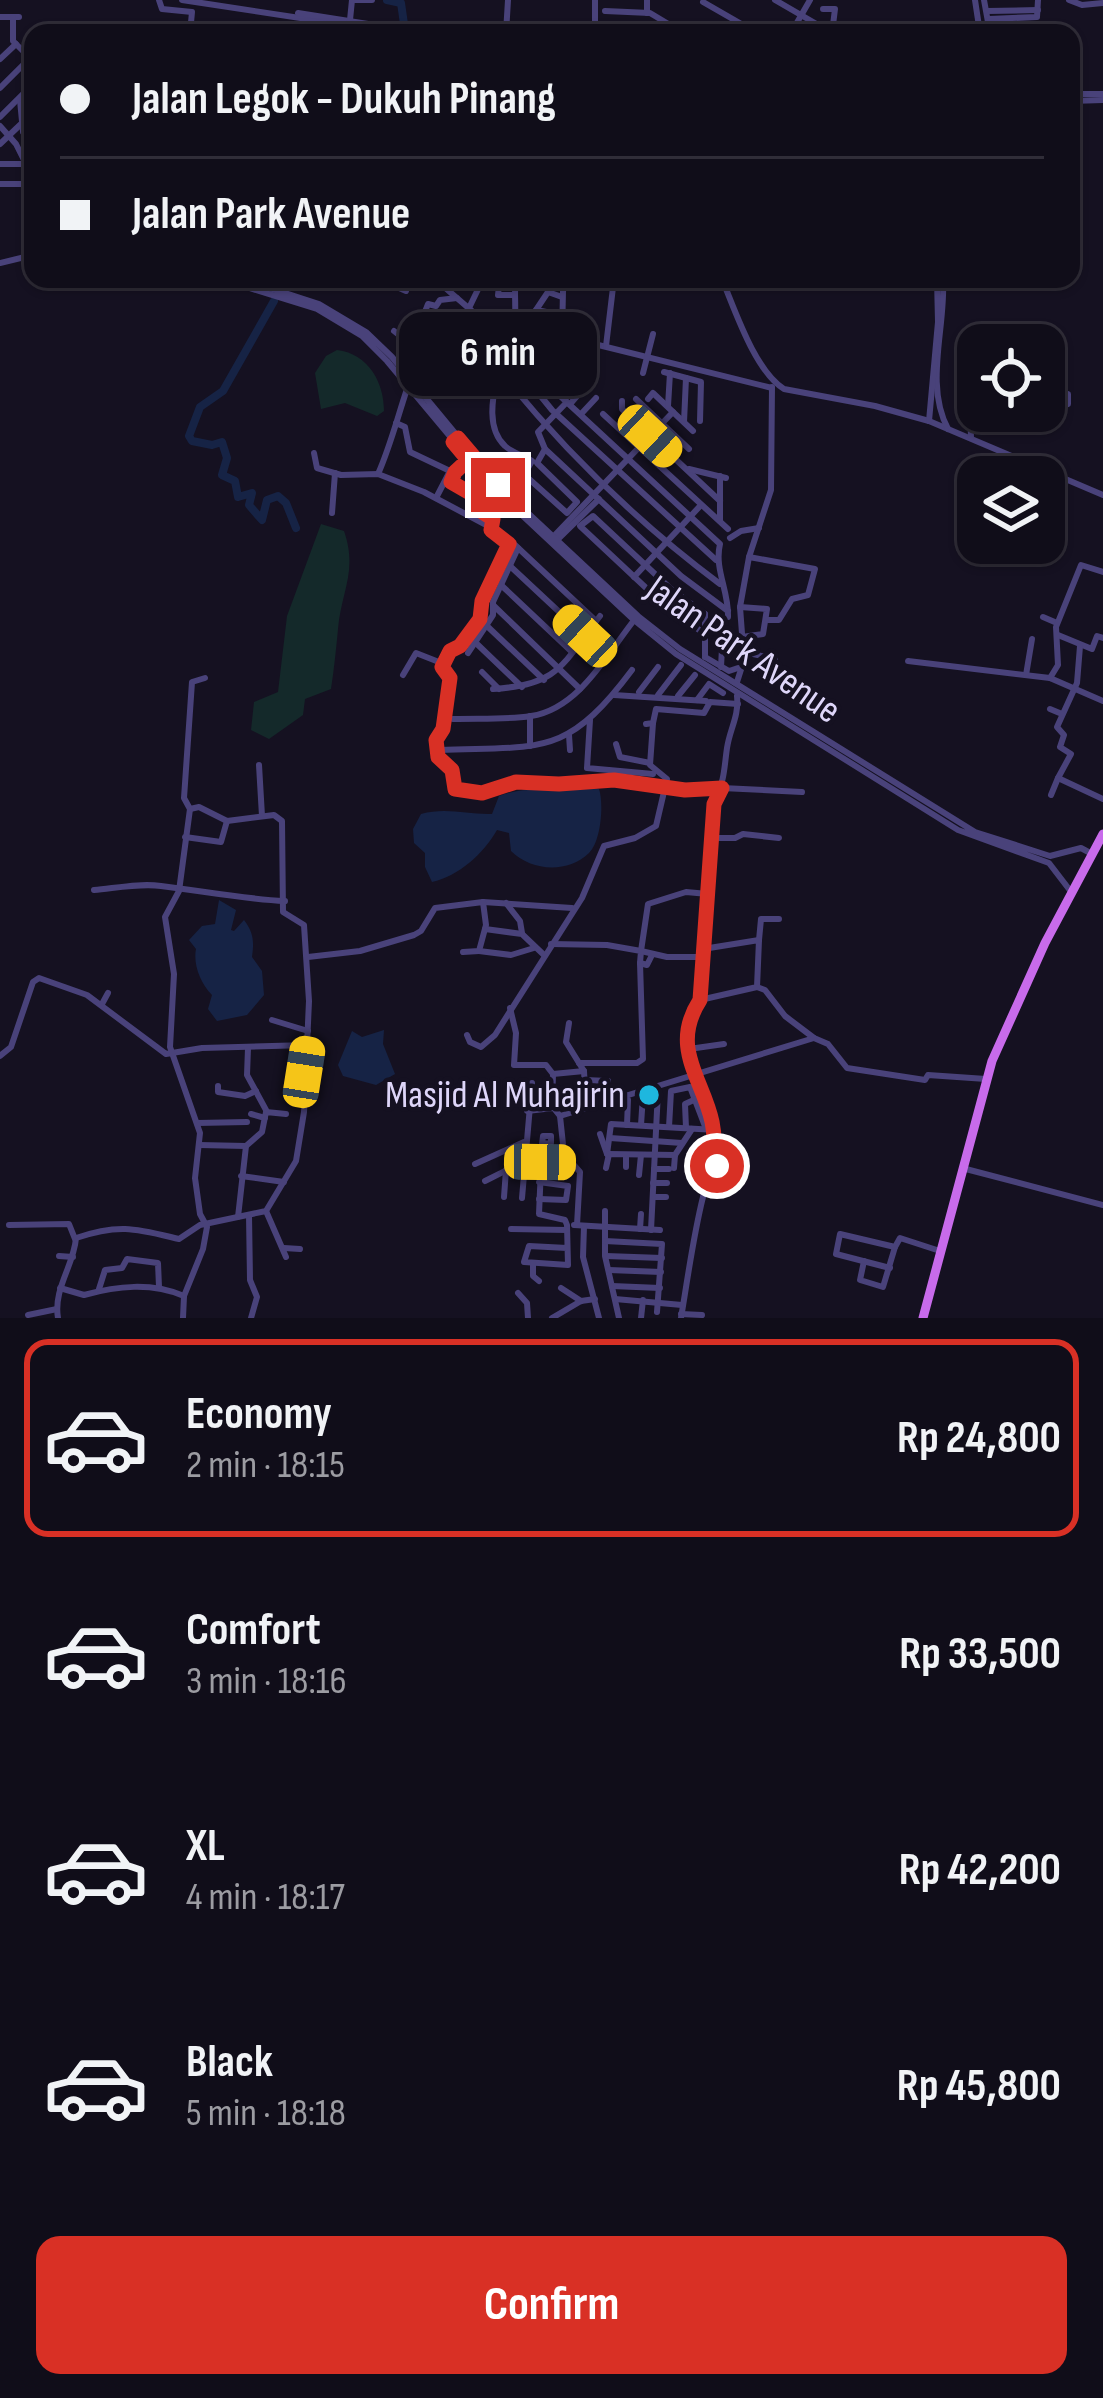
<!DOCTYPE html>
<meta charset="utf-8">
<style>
body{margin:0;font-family:"Sofia Sans Condensed",sans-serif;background:#1e1b26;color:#f1f3f6;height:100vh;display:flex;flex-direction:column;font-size:45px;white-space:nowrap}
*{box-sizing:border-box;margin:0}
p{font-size:39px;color:#9c9ca2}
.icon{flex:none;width:66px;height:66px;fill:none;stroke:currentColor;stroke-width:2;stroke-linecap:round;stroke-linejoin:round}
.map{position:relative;height:1318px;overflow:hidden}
.panel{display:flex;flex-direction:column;background:#100d19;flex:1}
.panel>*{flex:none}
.banner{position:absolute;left:24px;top:24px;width:1056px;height:264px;border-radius:24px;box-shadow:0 3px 9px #0004,0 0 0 3px #302d38;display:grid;align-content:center;height:264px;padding:0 36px;background:#100d19}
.tools{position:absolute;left:957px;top:324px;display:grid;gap:24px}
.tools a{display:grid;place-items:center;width:108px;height:108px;border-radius:24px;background:#100d19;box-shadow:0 3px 9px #0004,0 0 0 3px #302d38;font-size:60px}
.end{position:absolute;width:54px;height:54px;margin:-27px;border:15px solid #d93025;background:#fff;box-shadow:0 0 0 6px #fff}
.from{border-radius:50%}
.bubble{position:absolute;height:84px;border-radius:24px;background:#100d19;box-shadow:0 3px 9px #0004,0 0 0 3px #302d38;font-size:39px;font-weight:700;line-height:84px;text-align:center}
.car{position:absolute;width:36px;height:72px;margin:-36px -18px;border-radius:15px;box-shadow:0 0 9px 3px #0007;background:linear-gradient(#f5c518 24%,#345 0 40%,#f5c518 0 76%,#345 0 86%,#f5c518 0)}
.banner b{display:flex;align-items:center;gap:42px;height:114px;font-size:45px}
.banner b+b{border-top:3px solid #302d38}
.banner i{width:30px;height:30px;background:#f1f3f6}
ul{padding:21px 0 0;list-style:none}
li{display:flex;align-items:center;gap:36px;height:198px;margin:0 24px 18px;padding:0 12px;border:6px solid transparent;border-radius:24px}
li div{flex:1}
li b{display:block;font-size:45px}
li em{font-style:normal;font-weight:700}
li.on{border-color:#d93025}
li>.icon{width:108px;height:108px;stroke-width:1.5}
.primary-button{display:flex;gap:24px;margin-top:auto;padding:24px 36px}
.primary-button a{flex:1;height:138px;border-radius:24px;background:#d93025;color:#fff;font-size:48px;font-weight:700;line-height:138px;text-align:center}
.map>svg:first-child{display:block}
.green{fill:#14292a}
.water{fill:#162345}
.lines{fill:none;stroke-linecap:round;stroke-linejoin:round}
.river{stroke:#162345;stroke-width:8}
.minor{stroke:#49427a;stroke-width:6}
.major{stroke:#c86beb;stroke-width:9}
.route{stroke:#d93025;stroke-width:15}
.poi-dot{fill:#1eb7de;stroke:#151121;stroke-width:4.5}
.labels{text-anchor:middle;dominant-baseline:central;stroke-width:9;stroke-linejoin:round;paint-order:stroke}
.street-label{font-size:39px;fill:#ded6f9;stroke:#151121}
.poi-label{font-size:39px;fill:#ded6f9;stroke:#151121;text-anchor:end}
</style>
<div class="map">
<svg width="1103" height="1318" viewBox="0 0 1103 1318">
<rect width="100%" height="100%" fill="#151121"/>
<g class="green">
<path d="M337 350C369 354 384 383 384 411L377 416 345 403 321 409 315 373 326 356Z"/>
<path d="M321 524 344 531C358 571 341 592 338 629 336 650 334 669 331 689L305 699 303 715 269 739 251 730 254 702 278 692 287 616Z"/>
</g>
<g class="water">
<path d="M591 788 599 789C604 804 601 842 589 853 567 874 531 871 511 851L509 833 497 830C483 854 459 876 432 882L425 867V853L414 843 413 829 421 814C447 807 468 815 492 814L499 796C527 785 561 792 591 788Z"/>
<path d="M219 900 236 910 231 930 234 931 244 920C254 933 254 942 252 957L262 971 264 995 247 1015 217 1021 208 1009 212 995C200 983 193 964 196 949L189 940 202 926 215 924Z"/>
<polygon points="384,1030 383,1044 395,1074 376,1085 343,1076 338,1065 352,1031 362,1037"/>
</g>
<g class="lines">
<g class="river">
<polyline points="387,0 401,3 405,31"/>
<polyline points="277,284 278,279"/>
<polyline points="274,301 223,391 200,407 189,436 192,441 212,445 222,442 227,458 222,475 235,481 238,497 252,493 249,505 262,520 267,500 278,496 286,503 296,528"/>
</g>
<g class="minor">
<polyline points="159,0 162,9 192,12 190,33"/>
<polyline points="182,0 399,33"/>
<polyline points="353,0 372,0"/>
<polyline points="775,0 832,33"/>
<polyline points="975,0 980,33"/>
<polyline points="984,0 990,33"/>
<polyline points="1069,0 1082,5 1103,3"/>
<polyline points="703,2 757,33"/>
<polyline points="823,9 835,9 832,33"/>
<polyline points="605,11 650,13 675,28"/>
<polyline points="987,11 1038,10"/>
<polyline points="298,13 368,24"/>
<polyline points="647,13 647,0"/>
<polyline points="0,17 19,17"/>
<polyline points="13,18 13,41 33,61"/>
<polyline points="989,19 1037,17 1038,0"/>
<polyline points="350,20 352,0"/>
<polyline points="605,25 696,31"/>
<polyline points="201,29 225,33"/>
<polyline points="698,31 720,33"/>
<polyline points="506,33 508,0"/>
<polyline points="595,33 595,0"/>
<polyline points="791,33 810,0"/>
<polyline points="0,59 16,44"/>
<polyline points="0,88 30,58"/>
<polyline points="1071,94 1103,94"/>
<polyline points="20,100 23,132"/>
<polyline points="1071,101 1103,100"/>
<polyline points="0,117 33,84"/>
<polyline points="0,126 16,144 25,162"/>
<polyline points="0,144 21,124"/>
<polyline points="0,164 32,164 24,193"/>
<polyline points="0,184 27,184"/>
<polyline points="0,263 33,255"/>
<polyline points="435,279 480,318 502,328 562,336 772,388"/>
<path d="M722 279C735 310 755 371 784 389L875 406 929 421 1103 495"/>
<path d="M943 279C946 327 924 384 948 429"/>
<polyline points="390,284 406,291 408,282 402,279"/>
<polyline points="499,286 498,295 513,295"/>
<polyline points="469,308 483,279"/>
<polyline points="536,310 548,292 562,297"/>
<path d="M513 327C518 311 513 297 516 279"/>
<polyline points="394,331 399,335 404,325 420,325"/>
<polyline points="530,332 536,310 562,315"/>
<polyline points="562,336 563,291 567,279"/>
<path d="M415 337C440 354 458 344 486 348L502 328"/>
<path d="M493 343 501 345C501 373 479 422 505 446 511 452 524 456 532 461L525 473"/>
<polyline points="501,345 534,346"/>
<polyline points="606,346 614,279"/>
<polyline points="519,353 522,373 552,410 716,560"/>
<path d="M537 364 558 394 720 544C714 569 729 591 728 617"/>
<polyline points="408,372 411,347 428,304 436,306 440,300 457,298"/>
<polyline points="664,372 701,382 700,421"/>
<polyline points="969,372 971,438"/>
<polyline points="643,373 653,334"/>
<path d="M504 376C566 452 641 525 720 584"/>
<polyline points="508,380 539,370 559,374"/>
<polyline points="558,394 568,383"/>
<polyline points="636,399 689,449"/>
<polyline points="648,399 653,393 693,431"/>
<polyline points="622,401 622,409 720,501"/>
<polyline points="567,402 538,432 545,449 681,576 728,611"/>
<polyline points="571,403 584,388"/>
<polyline points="668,406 670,373"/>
<polyline points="970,411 1040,424 1047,409 1068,404 1068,394 1048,387"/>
<polyline points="582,413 596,398"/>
<polyline points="603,414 728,529"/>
<polyline points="929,421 938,322 937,279"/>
<polyline points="684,422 686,378"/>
<polyline points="396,423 405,427 410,452 450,471 436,498"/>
<polyline points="314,453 317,468 341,475 378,474 424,492 490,527 509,544 482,601 480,618 460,646 450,651 442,668 450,678 437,754 452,770 457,791 482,793 516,782 559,784 614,780 685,790 722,788 802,792"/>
<polyline points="689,469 726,478"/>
<path d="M378 474C390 447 397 419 407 389"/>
<polyline points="528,478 567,513 577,502 537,463 545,449"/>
<polyline points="453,479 468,461"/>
<polyline points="449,481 477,497 476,508 494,521 490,527"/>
<polyline points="332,513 335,473"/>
<polyline points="720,521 720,476"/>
<polyline points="553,537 673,412"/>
<polyline points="730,538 741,531 759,528"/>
<polyline points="557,540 599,499"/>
<polyline points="515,545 596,621"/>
<polyline points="749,557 815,569 808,595 792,599 779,620 767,620"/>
<polyline points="510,566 585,636"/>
<polyline points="634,577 701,505"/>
<polyline points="501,585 572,652"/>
<polyline points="493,605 580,689"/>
<polyline points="740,607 767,609 763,634 742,637"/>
<polyline points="705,614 671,589 593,516 580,526 660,601 706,635"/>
<polyline points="705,614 705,657"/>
<polyline points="1043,617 1057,623"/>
<polyline points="487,626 544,680"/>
<polyline points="1058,635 1092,649 1097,636 1103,638"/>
<polyline points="477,644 522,687"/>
<polyline points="1080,646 1077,683 1057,727 1064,735 1060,747 1071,754 1058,778 1103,799"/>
<polyline points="744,652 775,659"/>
<polyline points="468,653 493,615 493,602 518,548"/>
<polyline points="705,657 729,671 738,668"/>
<polyline points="908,661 1050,678 1103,701"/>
<polyline points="721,667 722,648"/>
<polyline points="482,672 499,689"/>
<polyline points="403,675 416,653 444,664"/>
<polyline points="1026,675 1032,639"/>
<polyline points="1050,678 1058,665 1056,627 1081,565 1103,572"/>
<polyline points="737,682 744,660 740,607 749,557 771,490 772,387"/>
<path d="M493 689C559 685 562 665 600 616"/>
<polyline points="639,692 658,667"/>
<polyline points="614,695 706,701"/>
<polyline points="658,695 681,665"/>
<polyline points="678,696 695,675"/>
<polyline points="697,700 709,684 723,693"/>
<polyline points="1050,709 1062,714"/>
<path d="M453 719C478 718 505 720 531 716 579 709 607 654 635 619"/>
<polyline points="590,720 587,768 653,774"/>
<polyline points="646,724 653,723 656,709 704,713 710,702 738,704"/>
<polyline points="569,735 570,750"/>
<polyline points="616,744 620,757 650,763"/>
<polyline points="530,746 530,716"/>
<path d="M440 750C542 746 566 758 632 670"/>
<polyline points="259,765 262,816"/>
<polyline points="1051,795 1058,778"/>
<polyline points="185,837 221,842 227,821"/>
<polyline points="712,838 735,838 743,834 779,838"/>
<path d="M94 890C116 888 140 883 161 886 202 891 243 899 285 901"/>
<polyline points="1072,893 1049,863 958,830 676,654 634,620 494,489 387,361 362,336 317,309 240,285 242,279 319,304 366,332 392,357 498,485 638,616 680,649 975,832 1050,856 1081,848 1092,854"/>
<polyline points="483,902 572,908"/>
<polyline points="506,903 520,921 522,933"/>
<polyline points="485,929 522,934 544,955"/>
<polyline points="759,940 761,919 779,919"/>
<polyline points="551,944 607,945 641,951 640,963 647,965 652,955"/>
<polyline points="479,951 511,955 534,948"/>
<polyline points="308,957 360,951 414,935 421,931 435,908 483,902 486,925 479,951 463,952"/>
<polyline points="704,957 667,957 641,951 648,904 686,892 708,894"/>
<polyline points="757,987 765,990 785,1016 814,1038 828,1044 847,1068 925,1080 928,1075 986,1079"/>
<polyline points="700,1000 757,987 759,940 703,949"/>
<polyline points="102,1004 108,993"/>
<polyline points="510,1008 516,1033 514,1065 546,1065 553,1074 552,1106 560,1116 565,1163 573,1164 580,1172 577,1225"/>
<polyline points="272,1020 308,1031"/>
<polyline points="467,1035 470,1042 481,1047 495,1035 582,898 604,846 635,838 656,826 667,779 650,765 653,723"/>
<polyline points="248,1048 247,1075 266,1110"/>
<polyline points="689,1049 724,1044"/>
<polyline points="0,1056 11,1047 33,982 39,978 87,995 166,1054 202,1048 308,1045"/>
<polyline points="579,1063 637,1063 643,1059 640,963"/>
<polyline points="584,1071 586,1108"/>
<polyline points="553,1074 584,1071 566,1042 569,1023"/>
<polyline points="585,1080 608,1081"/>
<polyline points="218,1086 218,1092 245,1096 256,1091"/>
<polyline points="527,1111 553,1108"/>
<polyline points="251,1114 265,1118"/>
<polyline points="560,1116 814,1038"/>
<polyline points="197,1123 247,1122"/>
<polyline points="627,1125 628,1100"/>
<polyline points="641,1125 643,1095"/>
<polyline points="669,1127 671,1091 690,1087 706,1129"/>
<polyline points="686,1128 685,1104 696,1099"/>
<polyline points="600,1134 607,1154"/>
<polyline points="610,1138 682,1143"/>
<polyline points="542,1144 543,1136 551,1136 551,1143 542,1144 539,1214 565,1220 567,1225 568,1265 524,1262 529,1246 567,1248"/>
<polyline points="199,1145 246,1146 262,1132 266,1112 286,1114"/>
<polyline points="607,1154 611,1124 716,1130"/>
<polyline points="475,1164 524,1142"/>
<polyline points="711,1164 731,1170"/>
<polyline points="688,1166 710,1170"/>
<polyline points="626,1167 626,1155"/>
<polyline points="606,1168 609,1154 675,1155 692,1129"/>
<polyline points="674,1168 675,1155"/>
<polyline points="962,1168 1103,1205"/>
<polyline points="654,1169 669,1169"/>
<polyline points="639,1175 641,1155"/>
<polyline points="241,1176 284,1182"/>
<polyline points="485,1181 523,1162 565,1163"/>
<polyline points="653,1183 667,1183"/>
<polyline points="504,1197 506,1170"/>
<polyline points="653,1197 666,1197"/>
<polyline points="522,1198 532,1083"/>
<polyline points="539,1199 566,1200 568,1186 539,1182"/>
<polyline points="266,1211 286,1257"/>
<polyline points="605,1211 605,1256 619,1318"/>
<polyline points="249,1215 250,1280 257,1297 251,1318"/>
<polyline points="238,1217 246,1146"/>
<polyline points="9,1225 69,1224 75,1239"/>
<polyline points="574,1225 660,1230"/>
<polyline points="584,1226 583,1257 599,1318"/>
<polyline points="511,1229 567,1230"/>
<polyline points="640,1229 641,1214"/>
<polyline points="651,1230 658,1091"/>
<polyline points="605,1241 662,1244 657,1312"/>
<polyline points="284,1248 300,1249"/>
<polyline points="59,1256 73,1257"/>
<polyline points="606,1256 662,1258"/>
<polyline points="864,1261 860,1280 883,1287 895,1247"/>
<polyline points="533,1264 533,1276 539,1281"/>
<polyline points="890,1268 836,1254 840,1234 895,1247 900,1238 940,1251"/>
<polyline points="609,1270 661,1272"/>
<polyline points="612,1286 660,1288"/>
<path d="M60 1288 84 1295C117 1286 151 1282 184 1296"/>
<polyline points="561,1288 581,1301"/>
<polyline points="99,1289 105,1270 122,1268 127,1259 158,1263 159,1287"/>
<polyline points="518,1293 527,1303 528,1318"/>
<polyline points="615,1299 682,1305"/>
<polyline points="681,1314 702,1315"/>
<polyline points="28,1315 57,1309"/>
<path d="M58 1318C53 1289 74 1265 76 1238 120 1223 137 1229 179 1239L200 1225 266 1211 296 1161 304 1112 309 1001 304 925 283 912 282 821 274 815 227 821 199 807 190 809"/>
<polyline points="183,1318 184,1296 203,1249 207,1227 200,1214 195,1178 200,1133 170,1047 174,974 165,917 179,891 190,809 184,798 192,682 205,678"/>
<polyline points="552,1318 581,1301 595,1299"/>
<polyline points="641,1318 643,1300"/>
<path d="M681 1318C688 1277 693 1237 703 1197 707 1177 718 1153 716 1132 713 1082 663 1057 700 1000L715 799C725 780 724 768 727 748 730 728 739 717 737 696"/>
</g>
<polyline class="major" points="923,1318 992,1061 1045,943 1103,834"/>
</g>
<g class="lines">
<path class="route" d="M498 485 458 438 453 442 468 460 455 472 451 482 477 497 476 508 493 519 491 530 509 544 482 601 480 619 460 646 450 651 442 667 450 678 443 729 436 740 438 757 452 770 455 789 482 793 516 782 559 784 614 780 685 790 722 788 714 804 700 1000C660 1062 729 1096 711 1164L717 1166"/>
</g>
<circle class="poi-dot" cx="649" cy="1095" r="12"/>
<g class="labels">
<g class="street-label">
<text transform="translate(743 650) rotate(35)">Jalan Park Avenue</text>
</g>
<g class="poi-label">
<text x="625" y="1095">Masjid Al Muhajirin</text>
</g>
</g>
</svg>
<div class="tools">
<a><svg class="icon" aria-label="locate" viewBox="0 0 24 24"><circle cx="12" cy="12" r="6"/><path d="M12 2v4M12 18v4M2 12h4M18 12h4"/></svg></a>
<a><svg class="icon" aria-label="layers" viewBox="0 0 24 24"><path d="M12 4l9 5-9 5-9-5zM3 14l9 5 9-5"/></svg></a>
</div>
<i class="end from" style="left:717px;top:1166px"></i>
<i class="end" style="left:498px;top:485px"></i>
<div class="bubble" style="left:399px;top:312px;width:198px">6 min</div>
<i class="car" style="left:650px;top:436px;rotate:133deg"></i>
<i class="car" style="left:585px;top:636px;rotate:313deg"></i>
<i class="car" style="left:304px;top:1072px;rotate:9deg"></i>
<i class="car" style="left:540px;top:1162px;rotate:91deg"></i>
<div class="banner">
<b><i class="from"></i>Jalan Legok - Dukuh Pinang</b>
<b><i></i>Jalan Park Avenue</b>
</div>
</div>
<section class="panel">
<ul>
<li class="on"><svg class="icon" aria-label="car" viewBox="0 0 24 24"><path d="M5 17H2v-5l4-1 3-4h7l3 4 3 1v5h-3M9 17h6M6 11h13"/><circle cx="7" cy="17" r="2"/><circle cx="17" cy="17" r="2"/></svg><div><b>Economy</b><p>2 min · 18:15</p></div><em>Rp 24,800</em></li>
<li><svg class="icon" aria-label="car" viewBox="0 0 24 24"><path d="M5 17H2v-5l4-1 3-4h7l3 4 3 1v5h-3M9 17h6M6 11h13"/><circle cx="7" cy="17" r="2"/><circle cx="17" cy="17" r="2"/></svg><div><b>Comfort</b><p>3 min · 18:16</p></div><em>Rp 33,500</em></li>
<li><svg class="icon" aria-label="car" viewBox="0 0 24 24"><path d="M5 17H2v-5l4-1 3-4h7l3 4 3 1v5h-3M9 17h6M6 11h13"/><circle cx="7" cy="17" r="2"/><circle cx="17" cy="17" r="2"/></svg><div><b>XL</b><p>4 min · 18:17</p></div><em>Rp 42,200</em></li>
<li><svg class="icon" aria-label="car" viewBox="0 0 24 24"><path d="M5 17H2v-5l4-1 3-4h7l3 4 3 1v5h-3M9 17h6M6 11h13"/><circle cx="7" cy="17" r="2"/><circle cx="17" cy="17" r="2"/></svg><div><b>Black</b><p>5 min · 18:18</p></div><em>Rp 45,800</em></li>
</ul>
<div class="primary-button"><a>Confirm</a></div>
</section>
